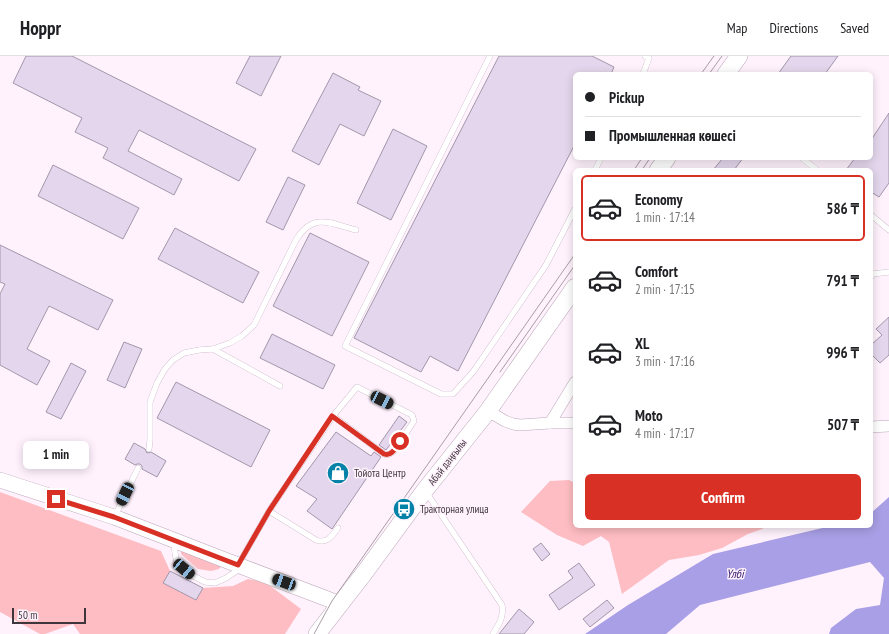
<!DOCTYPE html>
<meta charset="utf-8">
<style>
body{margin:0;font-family:"PT Sans Narrow",sans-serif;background:#f6f6f6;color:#202124;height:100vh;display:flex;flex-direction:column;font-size:15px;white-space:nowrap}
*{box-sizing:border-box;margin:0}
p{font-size:13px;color:#757577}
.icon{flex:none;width:22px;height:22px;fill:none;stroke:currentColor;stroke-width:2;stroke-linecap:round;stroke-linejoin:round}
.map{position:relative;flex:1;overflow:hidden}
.panel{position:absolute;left:573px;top:112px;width:300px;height:360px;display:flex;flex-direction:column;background:#fff;border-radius:6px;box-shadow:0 2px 10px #0003}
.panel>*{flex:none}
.banner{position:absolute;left:573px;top:16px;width:300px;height:88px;border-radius:6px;box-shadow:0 2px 10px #0003;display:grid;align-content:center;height:88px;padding:0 12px;background:#fff}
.scale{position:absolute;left:12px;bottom:10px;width:74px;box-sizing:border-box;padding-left:4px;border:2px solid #40373e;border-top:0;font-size:11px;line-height:14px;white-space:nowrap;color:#40373e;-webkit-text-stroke:3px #fff2fd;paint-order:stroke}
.end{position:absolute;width:18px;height:18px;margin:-9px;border:5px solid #d93025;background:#fff;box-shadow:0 0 0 2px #fff}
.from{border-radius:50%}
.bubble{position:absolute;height:28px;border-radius:6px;background:#fff;box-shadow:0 2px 10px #0003;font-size:13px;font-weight:700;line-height:28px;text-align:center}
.car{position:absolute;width:12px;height:24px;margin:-12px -6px;border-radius:5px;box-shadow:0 0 3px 1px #0007;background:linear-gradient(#222 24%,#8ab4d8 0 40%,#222 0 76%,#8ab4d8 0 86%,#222 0)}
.banner b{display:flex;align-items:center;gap:14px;height:38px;font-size:15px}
.banner b+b{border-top:1px solid #e0e0e0}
.banner i{width:10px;height:10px;background:#202124}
ul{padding:7px 0 0;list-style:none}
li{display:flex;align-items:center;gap:12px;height:66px;margin:0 8px 6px;padding:0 4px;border:2px solid transparent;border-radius:6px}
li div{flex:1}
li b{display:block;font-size:15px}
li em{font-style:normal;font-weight:700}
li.active{border-color:#d93025}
li>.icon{width:36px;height:36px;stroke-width:1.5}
.action{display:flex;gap:8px;margin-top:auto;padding:8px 12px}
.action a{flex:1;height:46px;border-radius:6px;background:#d93025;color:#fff;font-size:16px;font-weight:700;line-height:46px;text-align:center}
header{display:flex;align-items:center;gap:24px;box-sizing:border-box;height:56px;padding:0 20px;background:#fff;border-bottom:1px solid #e0e0e0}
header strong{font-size:19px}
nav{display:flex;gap:22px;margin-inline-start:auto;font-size:14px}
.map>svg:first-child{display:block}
.green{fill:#febdc2}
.water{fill:#a99fe6}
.building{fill:#e4d7ed;stroke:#a296ab}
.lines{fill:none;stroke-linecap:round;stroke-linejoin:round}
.service-casing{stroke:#bba7b8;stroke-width:6}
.minor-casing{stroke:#bba7b8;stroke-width:12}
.secondary-casing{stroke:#bba7b8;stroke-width:16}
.primary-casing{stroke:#bba7b8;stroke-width:18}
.service{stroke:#fff;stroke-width:5.5}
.minor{stroke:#fff;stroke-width:11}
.secondary{stroke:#fff;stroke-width:15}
.primary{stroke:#fff;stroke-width:17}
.tram{stroke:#a89da6;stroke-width:1}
.route{stroke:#d93025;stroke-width:5}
.labels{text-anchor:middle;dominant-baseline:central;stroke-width:3;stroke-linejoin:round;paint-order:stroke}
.street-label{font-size:11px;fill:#40373e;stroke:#fff2fd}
.poi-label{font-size:11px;fill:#40373e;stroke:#fff2fd;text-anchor:start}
.water-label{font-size:12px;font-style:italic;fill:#31196a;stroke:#fff2fd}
</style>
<header>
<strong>Hoppr</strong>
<nav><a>Map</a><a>Directions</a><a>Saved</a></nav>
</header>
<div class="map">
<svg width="889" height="578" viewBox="0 0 889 578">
<rect width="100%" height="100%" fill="#fff2fd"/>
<g class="green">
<polygon points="569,424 575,427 575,470 766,470 762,473 748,478 722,492 699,499 669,504 622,538 609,486 601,480 583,490 557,479 521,456 550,425"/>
<polygon points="0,436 161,495 170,515 164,527 196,544 203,532 233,530 248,523 265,526 301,553 285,578 80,578 73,568 45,578 40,578 0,556"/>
<polygon points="181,487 226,504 219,513 211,515 198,513 181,498"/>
</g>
<polygon class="water" points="889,441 889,578 829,578 831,572 856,553 880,549 884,522 870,506 700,549 666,578 585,578 628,549 713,498 831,470 871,470 871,457"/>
<g class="building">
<polygon points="26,0 72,0 256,93 239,125 139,74 128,95 182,123 174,139 103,102 108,92 75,76 82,62 13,27"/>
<polygon points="250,0 281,0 261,40 236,27"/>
<polygon points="499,0 592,0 614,11 611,18 575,18 575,88 458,315 430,300 421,316 354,282"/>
<polygon points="791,0 838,0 825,18 778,18"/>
<polygon points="333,17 360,31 358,34 381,45 364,80 340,68 319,109 292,95"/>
<polygon points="889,57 889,127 879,141 871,136 871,114 846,114 855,102 871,102 871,84"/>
<polygon points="393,73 427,90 391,164 357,147"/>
<polygon points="723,102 743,102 734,114 713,114"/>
<polygon points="53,109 139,152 123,183 38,140"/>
<polygon points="288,121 305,129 283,174 266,166"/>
<polygon points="175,172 259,216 243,247 158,203"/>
<polygon points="310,177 369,206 332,280 273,250"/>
<polygon points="0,189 113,244 98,274 49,250 27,293 50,305 37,329 0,309 0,238 5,228 0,226"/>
<polygon points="889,261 889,299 880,307 871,298 871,289 882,279 876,273"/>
<polygon points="272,278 335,309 323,333 260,302"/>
<polygon points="124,286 142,293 125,332 107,324"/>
<polygon points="71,307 86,315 61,363 46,356"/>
<polygon points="176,326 270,374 251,411 157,362"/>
<polygon points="399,360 407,366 386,394 379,389"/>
<polygon points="336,376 371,400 374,396 381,401 332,473 307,455 317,443 296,430"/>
<polygon points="134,387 145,393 147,397 151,396 166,405 157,421 142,413 142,410 140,408 137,408 135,409 125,403"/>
<polygon points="541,487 550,498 542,505 533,493"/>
<polygon points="579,507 595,529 559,554 549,539 573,522 568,515"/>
<polygon points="170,515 203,532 196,544 163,527"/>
<polygon points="607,544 614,552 590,571 583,563"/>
<polygon points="519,553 534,566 524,578 499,578"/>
</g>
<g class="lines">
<g class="service-casing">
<g id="service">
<polyline points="490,0 345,290 441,338 453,338 473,316 546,209 575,153"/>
<polyline points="643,18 649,2 645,0"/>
<polyline points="802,102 817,114"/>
<polyline points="595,114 601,102"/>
<polyline points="871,159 889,174"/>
<polyline points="871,221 873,218 889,216"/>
<polyline points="213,293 280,330"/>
<path d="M149 393 150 384V346L157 327 165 313 173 304 184 297 199 294 213 293 230 287 242 280 254 269 296 184C313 156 329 167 356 174"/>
<path d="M426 436 502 549C504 561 499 568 493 578"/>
<path d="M269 455 316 484C327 488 332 480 338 472"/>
<polyline points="115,460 138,412"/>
<polyline points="174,486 175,497 177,507 190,518 205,526 215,527 226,522 241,512"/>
<path d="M238 509 269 455 333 360 357 331 412 359 414 365 394 395C390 398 388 400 384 398L333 360"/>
</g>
</g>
<g class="minor-casing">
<g id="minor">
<polyline points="488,355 505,365 513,368 520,369 550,367 575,367"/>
<polyline points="550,367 575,326"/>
<polyline points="871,371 889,370"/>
</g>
</g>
<g class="secondary-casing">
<polyline id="secondary" points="0,424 114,461 243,511 325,542 340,548"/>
</g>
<g class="primary-casing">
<g id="primary">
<polyline points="726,18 739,0"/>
<polyline points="658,114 667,102"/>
<polyline points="317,578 365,516 425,434 488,355 575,231"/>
</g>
</g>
<use href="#service" class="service"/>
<use href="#minor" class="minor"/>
<use href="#secondary" class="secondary"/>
<use href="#primary" class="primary"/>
<g class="tram">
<polyline points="701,18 714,0"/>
<polyline points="709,18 722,0"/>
<polyline points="634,114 642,102"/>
<polyline points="642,114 650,102"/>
<polyline points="500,316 575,209"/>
<polyline points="314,578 332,545 575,198"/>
</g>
</g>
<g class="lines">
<path class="route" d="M56 443 114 461 238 509 269 455 332 360 384 398C392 401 396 391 400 385"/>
</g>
<defs>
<g id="shop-disc" transform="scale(1.15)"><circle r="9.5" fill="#0582a7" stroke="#fff2fd"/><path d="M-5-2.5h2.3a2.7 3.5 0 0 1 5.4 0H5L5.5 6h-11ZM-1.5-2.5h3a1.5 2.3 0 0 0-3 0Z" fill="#fff"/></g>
<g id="bus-disc" transform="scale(1.15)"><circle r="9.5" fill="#0582a7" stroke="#fff2fd"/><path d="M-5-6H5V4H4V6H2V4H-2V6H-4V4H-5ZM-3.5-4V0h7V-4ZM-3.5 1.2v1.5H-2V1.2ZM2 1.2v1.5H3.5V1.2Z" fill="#fff"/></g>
</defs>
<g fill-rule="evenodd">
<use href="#shop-disc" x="338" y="417"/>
<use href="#bus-disc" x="404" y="453"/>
</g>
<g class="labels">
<g class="street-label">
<text transform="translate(447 406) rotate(-52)">Абай даңғылы</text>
</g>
<g class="poi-label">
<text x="354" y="417">Тойота Центр</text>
<text x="420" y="453">Тракторная улица</text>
</g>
<g class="water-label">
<text x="735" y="517">Үлбі</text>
</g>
</g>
</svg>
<div class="scale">50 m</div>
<i class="end from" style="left:400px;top:385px"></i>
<i class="end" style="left:56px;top:443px"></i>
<div class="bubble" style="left:23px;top:385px;width:66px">1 min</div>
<i class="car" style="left:382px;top:344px;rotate:117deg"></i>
<i class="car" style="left:125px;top:438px;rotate:206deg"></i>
<i class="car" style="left:184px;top:513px;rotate:130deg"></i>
<i class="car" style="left:284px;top:526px;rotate:290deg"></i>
<div class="banner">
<b><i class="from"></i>Pickup</b>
<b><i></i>Промышленная көшесі</b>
</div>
<section class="panel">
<ul>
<li class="active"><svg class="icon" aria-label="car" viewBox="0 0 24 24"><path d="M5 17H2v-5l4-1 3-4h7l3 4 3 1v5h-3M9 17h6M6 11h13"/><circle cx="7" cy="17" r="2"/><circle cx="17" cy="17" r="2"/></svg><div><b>Economy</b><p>1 min · 17:14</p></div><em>586 ₸</em></li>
<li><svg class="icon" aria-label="car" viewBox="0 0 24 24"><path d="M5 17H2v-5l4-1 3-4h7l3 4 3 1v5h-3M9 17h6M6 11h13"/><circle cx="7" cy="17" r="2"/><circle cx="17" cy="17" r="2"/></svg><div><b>Comfort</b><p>2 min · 17:15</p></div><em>791 ₸</em></li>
<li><svg class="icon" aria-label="car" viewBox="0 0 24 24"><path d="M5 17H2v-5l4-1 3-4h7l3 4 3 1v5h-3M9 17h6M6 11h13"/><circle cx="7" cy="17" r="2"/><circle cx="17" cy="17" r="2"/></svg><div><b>XL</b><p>3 min · 17:16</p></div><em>996 ₸</em></li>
<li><svg class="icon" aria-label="car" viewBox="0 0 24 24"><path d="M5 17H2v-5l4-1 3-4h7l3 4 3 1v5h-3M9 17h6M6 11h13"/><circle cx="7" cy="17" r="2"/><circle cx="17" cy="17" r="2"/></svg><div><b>Moto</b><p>4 min · 17:17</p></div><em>507 ₸</em></li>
</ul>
<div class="action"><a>Confirm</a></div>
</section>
</div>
